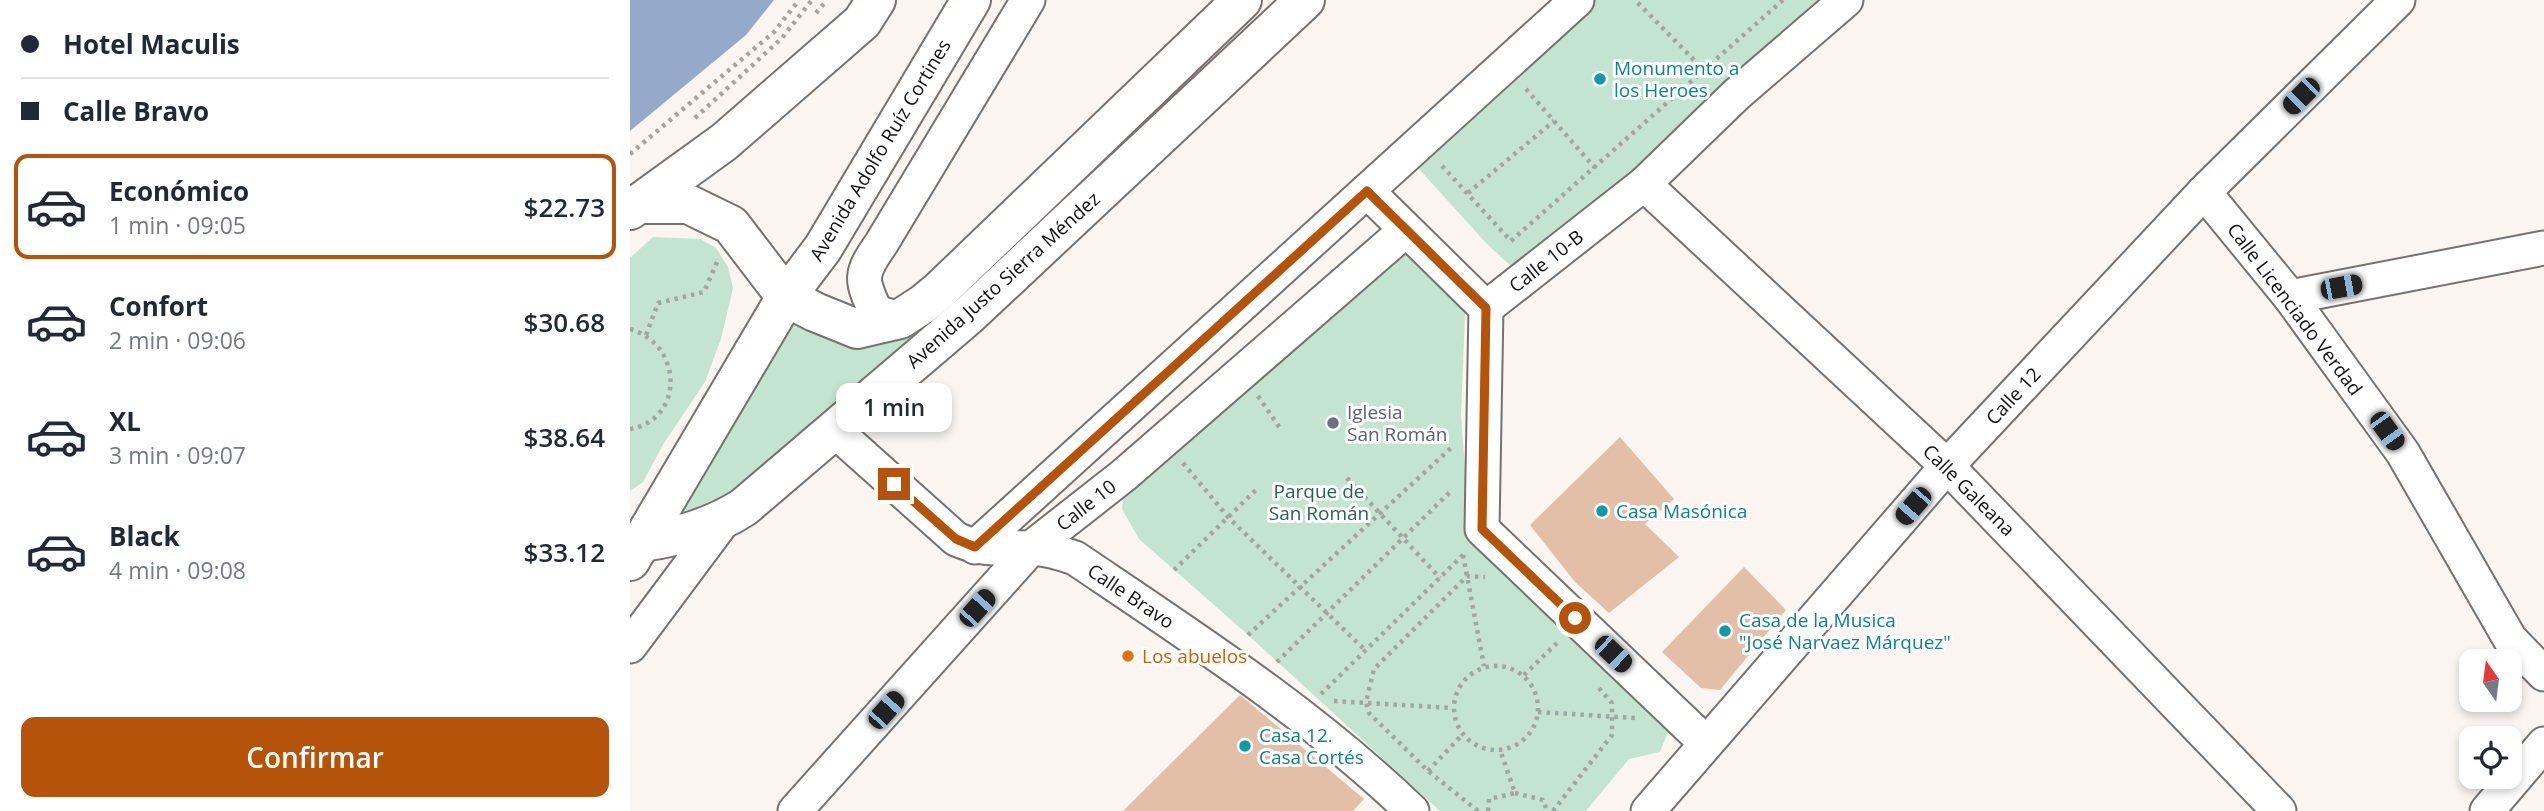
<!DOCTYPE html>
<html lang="es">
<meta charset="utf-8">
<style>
body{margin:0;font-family:"Open Sans",sans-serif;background:#f2f2f3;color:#1f2937;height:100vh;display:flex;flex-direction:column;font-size:26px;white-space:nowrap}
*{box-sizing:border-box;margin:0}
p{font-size:23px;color:#747a83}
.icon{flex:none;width:38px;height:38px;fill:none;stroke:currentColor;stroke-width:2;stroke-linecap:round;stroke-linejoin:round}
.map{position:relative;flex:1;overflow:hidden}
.sheet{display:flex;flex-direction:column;background:#fff;width:630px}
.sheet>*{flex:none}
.banner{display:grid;align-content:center;height:154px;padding:0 21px;background:#fff}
.needle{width:46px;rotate:346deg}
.controls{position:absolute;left:1829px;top:649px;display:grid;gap:14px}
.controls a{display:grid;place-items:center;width:63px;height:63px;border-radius:14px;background:#fff;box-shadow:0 4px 10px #0003;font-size:35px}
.end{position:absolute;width:32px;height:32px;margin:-16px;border:9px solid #b45309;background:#fff;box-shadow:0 0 0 4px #fff}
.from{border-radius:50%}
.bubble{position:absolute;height:49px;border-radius:14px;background:#fff;box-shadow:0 4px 10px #0003;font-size:23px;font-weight:600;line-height:49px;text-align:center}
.car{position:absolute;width:21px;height:42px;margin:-21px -10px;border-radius:9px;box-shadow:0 0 5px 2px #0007;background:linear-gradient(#222 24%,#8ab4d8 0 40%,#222 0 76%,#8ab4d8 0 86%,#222 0)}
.banner b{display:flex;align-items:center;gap:24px;height:66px;font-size:26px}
.banner b+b{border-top:2px solid #e0e1e3}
.banner i{width:18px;height:18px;background:#1f2937}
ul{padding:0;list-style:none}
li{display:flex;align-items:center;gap:21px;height:105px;margin:0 14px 10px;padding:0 7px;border:4px solid transparent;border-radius:14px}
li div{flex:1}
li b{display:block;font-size:26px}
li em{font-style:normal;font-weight:600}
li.selected{border-color:#b45309}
li>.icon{width:63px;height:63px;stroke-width:1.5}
.cta{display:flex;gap:14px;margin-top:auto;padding:14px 21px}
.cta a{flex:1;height:80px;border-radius:14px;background:#b45309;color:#fff;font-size:28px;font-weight:600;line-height:80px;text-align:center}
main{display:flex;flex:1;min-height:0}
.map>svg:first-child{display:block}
.green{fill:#c3e4d1}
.water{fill:#95aaca}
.building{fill:#e2bfa6}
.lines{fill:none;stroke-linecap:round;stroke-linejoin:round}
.street-casing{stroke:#76726f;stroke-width:37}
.secondary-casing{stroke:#76726f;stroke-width:42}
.primary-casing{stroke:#76726f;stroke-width:42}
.path{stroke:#a7a3a0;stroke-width:4.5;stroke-dasharray:3.5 5;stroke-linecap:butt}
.street{stroke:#fff;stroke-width:33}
.secondary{stroke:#fff;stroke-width:38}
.primary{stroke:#fff;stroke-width:38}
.route{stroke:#b45309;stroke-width:9}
.culture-dot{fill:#0f9aa8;stroke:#fff;stroke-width:2.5}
.worship-dot{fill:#6b7280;stroke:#fff;stroke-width:2.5}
.food-dot{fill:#e8710a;stroke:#fff;stroke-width:2.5}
.labels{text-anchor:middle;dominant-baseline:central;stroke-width:6;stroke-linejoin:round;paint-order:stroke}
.culture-label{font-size:19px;fill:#0d838f;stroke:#fff;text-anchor:start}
.street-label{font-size:19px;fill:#100f0e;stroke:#fff}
.worship-label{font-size:19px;fill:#5b616d;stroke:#fff;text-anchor:start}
.park-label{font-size:19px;fill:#266547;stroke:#fff}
.food-label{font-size:19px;fill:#c56008;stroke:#fff;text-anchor:start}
</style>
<main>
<section class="sheet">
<div class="banner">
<b><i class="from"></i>Hotel Maculis</b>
<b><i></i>Calle Bravo</b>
</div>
<ul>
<li class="selected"><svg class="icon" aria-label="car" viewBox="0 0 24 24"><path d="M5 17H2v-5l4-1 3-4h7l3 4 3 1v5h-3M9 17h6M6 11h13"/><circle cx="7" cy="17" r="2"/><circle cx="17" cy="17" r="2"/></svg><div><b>Económico</b><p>1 min · 09:05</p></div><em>$22.73</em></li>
<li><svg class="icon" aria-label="car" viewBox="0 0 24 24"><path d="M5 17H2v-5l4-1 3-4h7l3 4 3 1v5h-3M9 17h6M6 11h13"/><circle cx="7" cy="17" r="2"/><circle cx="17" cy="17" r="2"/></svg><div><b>Confort</b><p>2 min · 09:06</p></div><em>$30.68</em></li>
<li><svg class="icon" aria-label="car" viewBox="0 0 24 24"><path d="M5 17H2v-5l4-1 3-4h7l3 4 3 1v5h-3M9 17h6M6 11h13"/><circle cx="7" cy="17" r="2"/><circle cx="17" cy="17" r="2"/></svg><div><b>XL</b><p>3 min · 09:07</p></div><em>$38.64</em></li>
<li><svg class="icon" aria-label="car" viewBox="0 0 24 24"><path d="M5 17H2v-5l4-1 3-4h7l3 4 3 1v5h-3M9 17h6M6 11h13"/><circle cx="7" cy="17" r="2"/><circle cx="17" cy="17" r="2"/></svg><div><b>Black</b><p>4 min · 09:08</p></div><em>$33.12</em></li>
</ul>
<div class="cta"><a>Confirmar</a></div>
</section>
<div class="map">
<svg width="1914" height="811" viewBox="0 0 1914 811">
<rect width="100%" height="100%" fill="#faf5f1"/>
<g class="green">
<polygon points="956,0 1216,0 894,278 857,244 778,157"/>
<polygon points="23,237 70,239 86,248 98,267 103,288 91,339 75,382 34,443 13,482 0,491 0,258"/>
<polygon points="790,244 836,289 831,416 840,533 1043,719 1030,752 999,759 956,811 810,811 617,634 509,539 492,509 495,476 748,253"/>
<polygon points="156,297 293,325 121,489 73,509 29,513"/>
</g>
<polygon class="water" points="0,0 144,0 116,35 0,131"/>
<g class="building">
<polygon points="990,437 1044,499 1015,524 1049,557 979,613 945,582 900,525"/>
<polygon points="1114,567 1156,610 1090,690 1071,688 1032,652"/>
<polygon points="610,695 734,799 723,811 493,811"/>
</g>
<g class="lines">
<g class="street-casing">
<g id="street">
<polyline points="1014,184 1317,466 1649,811"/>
<polyline points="737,191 856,308"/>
<polyline points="1574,192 1660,297 1773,453 1880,639 1914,674"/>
<polyline points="1660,297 1914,248"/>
<polyline points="856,308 852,529 1076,743"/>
<polyline points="856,308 1014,184 1107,94 1216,0"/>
<path d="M270 319 246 312C230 279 230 274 251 244L398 0"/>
<path d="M203 429 326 539C358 553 370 546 402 548 417 549 431 553 445 558 562 637 680 713 782 811"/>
<polyline points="345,547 947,0"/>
<polyline points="0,646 94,520"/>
<polyline points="165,811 401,548 494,475 776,230"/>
<polyline points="1018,811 1317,466 1574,192 1768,0"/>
<polyline points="1857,811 1914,744"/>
</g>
</g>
<g class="secondary-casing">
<g id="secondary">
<polyline points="8,204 58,204 101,225 156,297 185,312 227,329 270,319 293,304 309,291 612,0"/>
<path d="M0 543C39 540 82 528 114 507L340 314 675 0"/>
</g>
</g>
<g class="primary-casing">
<g id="primary">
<polyline points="0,210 94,142 232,22 246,0"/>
<polyline points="0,561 156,297 193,248 341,0"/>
</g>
</g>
<g class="path">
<polyline points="186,13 197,0"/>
<polyline points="1074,70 1153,0"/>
<polyline points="896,89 965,168"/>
<polyline points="65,118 152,38 182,0"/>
<polyline points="0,154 144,32 169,0"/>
<polyline points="812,166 881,241 1074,70 1005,0"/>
<polyline points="838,193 924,121"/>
<path d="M0 329C54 345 54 420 0 429"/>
<polyline points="16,335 28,303 74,292 87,262"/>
<polyline points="628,396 652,431"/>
<polyline points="553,463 598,517 736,651"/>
<polyline points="717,478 810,578"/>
<polyline points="833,555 854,666"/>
<polyline points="544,570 628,488"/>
<polyline points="618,635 821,448"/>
<polyline points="647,662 821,491"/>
<circle cx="866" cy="708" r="42"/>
<polyline points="894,675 927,643"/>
<polyline points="691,694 835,553"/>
<polyline points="704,701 822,708"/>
<polyline points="908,712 1005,718"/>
<polyline points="798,771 832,735"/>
<polyline points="885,793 913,800 917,811"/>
<polyline points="848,811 798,771 739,713 736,702 744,669 837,576 855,577"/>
<polyline points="858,811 859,799 885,793 870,750"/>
<polyline points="923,811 982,735 982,703 968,687"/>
</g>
<use href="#street" class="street"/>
<use href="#secondary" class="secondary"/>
<use href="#primary" class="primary"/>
</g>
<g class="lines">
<polyline class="route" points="264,484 326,539 345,547 737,191 856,308 852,529 945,618"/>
</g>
<g class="culture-dot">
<circle cx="970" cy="79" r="7"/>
<circle cx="972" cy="511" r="7"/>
<circle cx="1095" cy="631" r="7"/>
<circle cx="615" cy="746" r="7"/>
</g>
<circle class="worship-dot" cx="703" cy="423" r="7"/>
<circle class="food-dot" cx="498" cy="656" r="7"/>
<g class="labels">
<g class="culture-label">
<text x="984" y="68">Monumento a<tspan x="984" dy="22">los Heroes</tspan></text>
<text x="986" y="511">Casa Masónica</text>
<text x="1109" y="620">Casa de la Musica<tspan x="1109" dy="22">"José Narvaez Márquez"</tspan></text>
<text x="629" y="735">Casa 12.<tspan x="629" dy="22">Casa Cortés</tspan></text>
</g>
<g class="street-label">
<text transform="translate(250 150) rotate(-59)">Avenida Adolfo Ruíz Cortines</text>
<text transform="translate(916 261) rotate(-38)">Calle 10-B</text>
<text transform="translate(373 280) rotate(-42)">Avenida Justo Sierra Méndez</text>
<text transform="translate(1665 309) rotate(53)">Calle Licenciado Verdad</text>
<text transform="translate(1383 396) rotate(-47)">Calle 12</text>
<text transform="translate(1339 490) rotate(45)">Calle Galeana</text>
<text transform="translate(456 505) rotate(-38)">Calle 10</text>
<text transform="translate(501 596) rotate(34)">Calle Bravo</text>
</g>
<g class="worship-label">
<text x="717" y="412">Iglesia<tspan x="717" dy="22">San Román</tspan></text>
</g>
<g class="park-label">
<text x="689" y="491">Parque de<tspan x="689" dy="22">San Román</tspan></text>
</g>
<g class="food-label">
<text x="512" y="656">Los abuelos</text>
</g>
</g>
</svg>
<div class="controls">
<a><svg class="needle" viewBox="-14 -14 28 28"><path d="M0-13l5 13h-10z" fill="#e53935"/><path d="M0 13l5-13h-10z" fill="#747a83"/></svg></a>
<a><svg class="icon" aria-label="locate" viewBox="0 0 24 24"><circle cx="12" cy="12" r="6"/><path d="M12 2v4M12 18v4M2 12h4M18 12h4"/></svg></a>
</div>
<i class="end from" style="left:945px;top:618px"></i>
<i class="end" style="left:264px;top:484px"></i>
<div class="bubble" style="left:206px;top:383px;width:116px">1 min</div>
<i class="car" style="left:1671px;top:96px;rotate:225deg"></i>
<i class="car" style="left:1711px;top:287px;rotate:79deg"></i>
<i class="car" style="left:1757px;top:431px;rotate:144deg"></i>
<i class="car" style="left:1283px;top:506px;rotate:221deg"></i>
<i class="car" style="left:347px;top:608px;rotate:42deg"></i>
<i class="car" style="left:983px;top:654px;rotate:134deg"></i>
<i class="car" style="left:256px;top:710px;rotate:42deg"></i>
</div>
</main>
